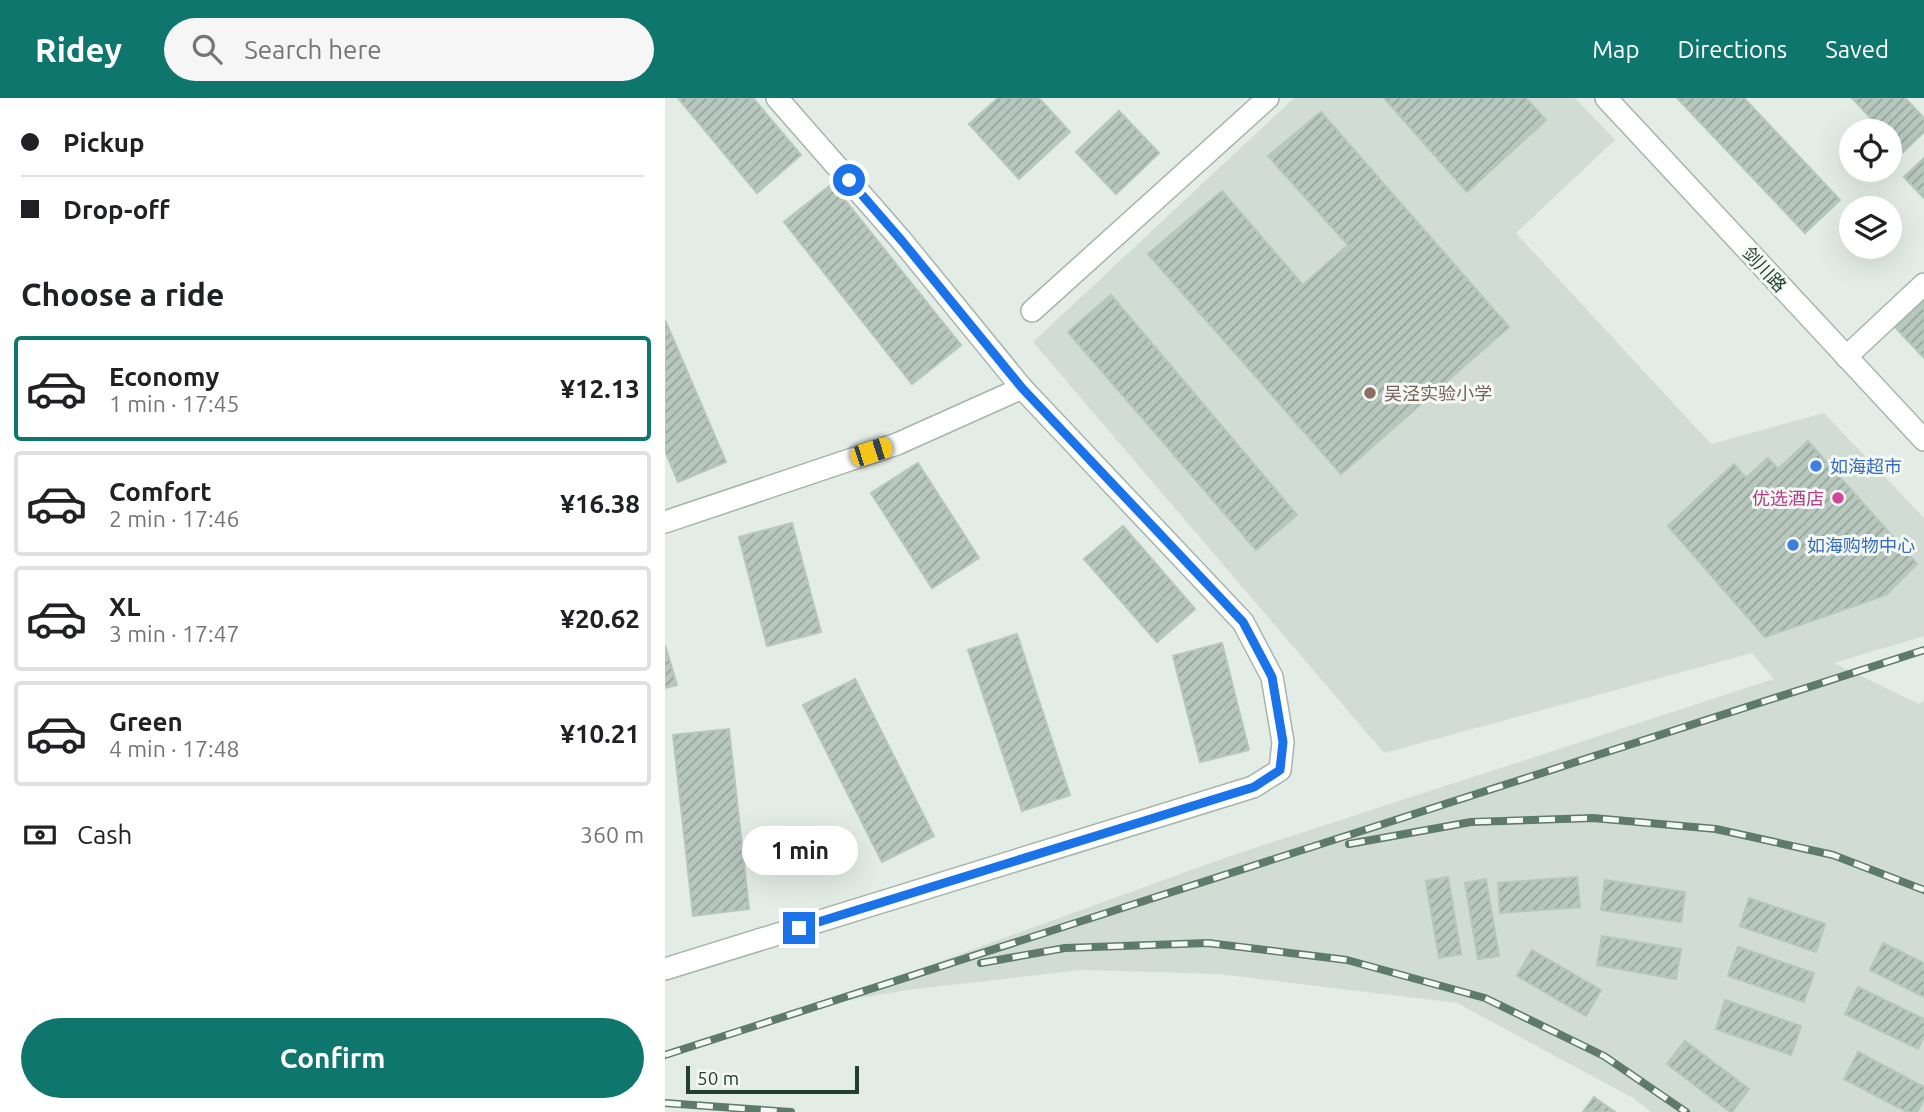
<!DOCTYPE html>
<meta charset="utf-8">
<style>
body{margin:0;font-family:Ubuntu,"Noto Sans SC",sans-serif;background:#f6f6f6;color:#202124;height:100vh;display:flex;flex-direction:column;font-size:26px;white-space:nowrap}
*{box-sizing:border-box;margin:0}
p{font-size:23px;color:#757577}
.icon{flex:none;width:38px;height:38px;fill:none;stroke:currentColor;stroke-width:2;stroke-linecap:round;stroke-linejoin:round}
.map{position:relative;flex:1;overflow:hidden}
.drawer{display:flex;flex-direction:column;background:#fff;width:665px}
.drawer>*{flex:none}
.guide{display:grid;align-content:center;height:154px;padding:0 21px;background:#fff}
.buttons{position:absolute;left:1174px;top:21px;display:grid;gap:14px}
.buttons a{display:grid;place-items:center;width:63px;height:63px;border-radius:50%;background:#fff;box-shadow:0 7px 28px #0002;font-size:35px}
.scale{position:absolute;left:21px;bottom:18px;width:173px;box-sizing:border-box;padding-left:7px;border:4px solid #223f2f;border-top:0;font-size:19px;line-height:24px;white-space:nowrap;color:#223f2f;-webkit-text-stroke:5px #f4f9f5;paint-order:stroke}
.end{position:absolute;width:32px;height:32px;margin:-16px;border:9px solid #1a73e8;background:#fff;box-shadow:0 0 0 4px #fff}
.from{border-radius:50%}
.bubble{position:absolute;height:49px;border-radius:24px;background:#fff;box-shadow:0 7px 28px #0002;font-size:23px;font-weight:700;line-height:49px;text-align:center}
.car{position:absolute;width:21px;height:42px;margin:-21px -10px;border-radius:9px;box-shadow:0 0 5px 2px #0007;background:linear-gradient(#f5c518 24%,#345 0 40%,#f5c518 0 76%,#345 0 86%,#f5c518 0)}
.guide b{display:flex;align-items:center;gap:24px;height:66px;font-size:26px}
.guide b+b{border-top:2px solid #e0e0e0}
.guide i{width:18px;height:18px;background:#202124}
ul{padding:0;list-style:none}
li{display:flex;align-items:center;gap:21px;height:105px;margin:0 14px 10px;padding:0 7px;border:4px solid #e0e0e0;border-radius:7px}
li div{flex:1}
li b{display:block;font-size:26px}
li em{font-style:normal;font-weight:700}
li.current{border-color:#0f766e}
li>.icon{width:63px;height:63px;stroke-width:1.5}
h2{padding:0 21px;font-size:32px;line-height:84px}
.pay{display:flex;align-items:center;gap:18px;height:77px;padding:0 21px;font-size:26px}
.pay p{margin-inline-start:auto}
.primary-button{display:flex;gap:14px;margin-top:auto;padding:14px 21px}
.primary-button a{flex:1;height:80px;border-radius:42px;background:#0f766e;color:#fff;font-size:28px;font-weight:700;line-height:80px;text-align:center}
header{display:flex;align-items:center;gap:42px;box-sizing:border-box;height:98px;padding:0 35px;background:#0f766e;color:#fff}
header strong{font-size:33px}
nav{display:flex;gap:38px;margin-inline-start:auto;font-size:24px}
.search{width:490px;height:63px;background:#f6f6f6;display:flex;align-items:center;gap:18px;box-sizing:border-box;padding:0 24px;border-radius:38px;color:#757577;font-size:26px}
main{display:flex;flex:1;min-height:0}
.map>svg:first-child{display:block}
.built{fill:#d1ddd4}
.building{fill:url(#building-hatch);stroke:#b5c7bb;stroke-width:2}
.lines{fill:none;stroke-linecap:round;stroke-linejoin:round}
.minor-casing{stroke:#a5b5ab;stroke-width:24}
.minor{stroke:#fff;stroke-width:21}
.rail-casing{stroke:#5d7a6a;stroke-width:8}
.rail{stroke:#f4f9f5;stroke-width:5;stroke-dasharray:16;stroke-linecap:butt}
.route{stroke:#1a73e8;stroke-width:9}
.education-dot{fill:#8d6e63;stroke:#f4f9f5;stroke-width:2.5}
.shop-dot{fill:#3f7fe0;stroke:#f4f9f5;stroke-width:2.5}
.hotel-dot{fill:#d1479c;stroke:#f4f9f5;stroke-width:2.5}
.labels{text-anchor:middle;dominant-baseline:central;stroke-width:6;stroke-linejoin:round;paint-order:stroke}
.street-label{font-size:18px;fill:#223f2f;stroke:#f4f9f5}
.education-label{font-size:18px;fill:#785e54;stroke:#f4f9f5;text-anchor:start}
.shop-label{font-size:18px;fill:#366cbe;stroke:#f4f9f5;text-anchor:start}
.hotel-label{font-size:18px;fill:#b23c85;stroke:#f4f9f5;text-anchor:end}
</style>
<header>
<strong>Ridey</strong>
<div class="search"><svg class="icon" aria-label="search" viewBox="0 0 24 24"><circle cx="10" cy="10" r="6"/><path d="M15 15l6 6"/></svg>Search here</div>
<nav><a>Map</a><a>Directions</a><a>Saved</a></nav>
</header>
<main>
<section class="drawer">
<div class="guide">
<b><i class="from"></i>Pickup</b>
<b><i></i>Drop-off</b>
</div>
<h2>Choose a ride</h2>
<ul>
<li class="current"><svg class="icon" aria-label="car" viewBox="0 0 24 24"><path d="M5 17H2v-5l4-1 3-4h7l3 4 3 1v5h-3M9 17h6M6 11h13"/><circle cx="7" cy="17" r="2"/><circle cx="17" cy="17" r="2"/></svg><div><b>Economy</b><p>1 min · 17:45</p></div><em>¥12.13</em></li>
<li><svg class="icon" aria-label="car" viewBox="0 0 24 24"><path d="M5 17H2v-5l4-1 3-4h7l3 4 3 1v5h-3M9 17h6M6 11h13"/><circle cx="7" cy="17" r="2"/><circle cx="17" cy="17" r="2"/></svg><div><b>Comfort</b><p>2 min · 17:46</p></div><em>¥16.38</em></li>
<li><svg class="icon" aria-label="car" viewBox="0 0 24 24"><path d="M5 17H2v-5l4-1 3-4h7l3 4 3 1v5h-3M9 17h6M6 11h13"/><circle cx="7" cy="17" r="2"/><circle cx="17" cy="17" r="2"/></svg><div><b>XL</b><p>3 min · 17:47</p></div><em>¥20.62</em></li>
<li><svg class="icon" aria-label="car" viewBox="0 0 24 24"><path d="M5 17H2v-5l4-1 3-4h7l3 4 3 1v5h-3M9 17h6M6 11h13"/><circle cx="7" cy="17" r="2"/><circle cx="17" cy="17" r="2"/></svg><div><b>Green</b><p>4 min · 17:48</p></div><em>¥10.21</em></li>
</ul>
<div class="pay"><svg class="icon" aria-label="cash" viewBox="0 0 24 24"><path d="M3 7h18v10H3z"/><circle cx="12" cy="12" r="2"/></svg>Cash<p>360 m</p></div>
<div class="primary-button"><a>Confirm</a></div>
</section>
<div class="map">
<svg width="1259" height="1014" viewBox="0 0 1259 1014">
<defs>
<pattern id="building-hatch" width="6" height="6" patternUnits="userSpaceOnUse" patternTransform="scale(1.75)"><rect width="6" height="6" fill="#b8c8be"/><path d="M-1 1l2-2M0 6l6-6M5 7l2-2" fill="none" stroke="#95a49b"/></pattern>
</defs>
<rect width="100%" height="100%" fill="#e3ede6"/>
<polygon class="built" points="629,0 910,0 950,42 851,135 1046,346 1159,315 1259,420 1259,538 1169,565 1254,606 1259,602 1259,1014 986,1014 968,1000 792,905 554,876 416,872 243,892 158,906 562,759 1109,581 1087,555 719,655 368,244"/>
<g class="building">
<polygon points="13,0 88,0 136,57 92,95"/>
<polygon points="333,0 374,0 405,34 354,81 304,26"/>
<polygon points="719,0 861,0 881,22 802,94"/>
<polygon points="1012,0 1079,0 1175,102 1140,135"/>
<polygon points="1187,0 1240,0 1259,20 1259,34 1238,54 1225,40 1225,33 1218,33"/>
<polygon points="454,13 494,55 451,96 411,54"/>
<polygon points="656,14 844,229 676,376 483,156 557,93 638,187 683,147 603,58"/>
<polygon points="1259,60 1259,100 1239,79"/>
<polygon points="167,86 296,247 247,286 119,124"/>
<polygon points="446,197 632,417 591,452 403,234"/>
<polygon points="1259,201 1259,260 1230,229"/>
<polygon points="0,222 61,364 13,384 0,353"/>
<polygon points="1143,343 1252,466 1221,497 1100,539 1003,428 1069,366 1081,380 1103,360 1113,371"/>
<polygon points="253,365 314,460 267,490 206,395"/>
<polygon points="127,425 156,534 102,548 74,439"/>
<polygon points="458,428 530,511 492,544 419,461"/>
<polygon points="352,536 405,697 357,713 303,552"/>
<polygon points="557,545 584,652 535,664 508,558"/>
<polygon points="0,547 12,587 0,590"/>
<polygon points="190,581 269,738 217,764 138,607"/>
<polygon points="64,631 84,811 28,818 8,637"/>
<polygon points="783,779 796,856 774,860 761,783"/>
<polygon points="912,779 915,809 835,815 833,785"/>
<polygon points="821,781 834,858 813,861 800,785"/>
<polygon points="940,782 1020,794 1016,824 936,812"/>
<polygon points="1084,800 1160,826 1151,854 1075,828"/>
<polygon points="937,838 1016,851 1011,881 932,867"/>
<polygon points="1218,845 1259,865 1259,899 1205,872"/>
<polygon points="1073,849 1149,875 1139,904 1063,878"/>
<polygon points="867,852 936,892 921,918 852,878"/>
<polygon points="1193,889 1259,921 1259,938 1253,951 1180,916"/>
<polygon points="1060,902 1136,928 1126,957 1051,931"/>
<polygon points="1020,943 1084,991 1067,1014 1065,1014 1002,966"/>
<polygon points="1193,954 1259,989 1259,1001 1252,1014 1242,1014 1179,981"/>
<polygon points="929,999 950,1014 918,1014"/>
</g>
<g class="lines">
<g class="minor-casing">
<g id="minor">
<polyline points="941,0 1259,342"/>
<polyline points="367,213 603,0"/>
<polyline points="1181,259 1259,186"/>
<polyline points="0,424 232,346 357,290"/>
<polyline points="0,871 588,689 615,672 618,644 607,579 578,524 357,290 237,143 112,0"/>
</g>
</g>
<use href="#minor" class="minor"/>
<g class="rail-casing">
<g id="rail">
<polyline points="684,746 806,724 928,720 1051,731 1168,757 1259,792"/>
<polyline points="316,865 400,850 543,845 682,862 820,900 939,958 1021,1014"/>
<polyline points="0,957 1259,552"/>
<polyline points="0,1005 126,1014"/>
</g>
</g>
<use href="#rail" class="rail"/>
</g>
<g class="lines">
<polyline class="route" points="134,830 589,689 615,672 618,644 607,579 578,524 357,290 237,143 184,82"/>
</g>
<circle class="education-dot" cx="705" cy="295" r="7"/>
<g class="shop-dot">
<circle cx="1151" cy="368" r="7"/>
<circle cx="1128" cy="447" r="7"/>
</g>
<circle class="hotel-dot" cx="1173" cy="400" r="7"/>
<g class="labels">
<g class="street-label">
<text transform="translate(1100 171) rotate(47)">剑川路</text>
</g>
<g class="education-label">
<text x="719" y="295">吴泾实验小学</text>
</g>
<g class="shop-label">
<text x="1165" y="368">如海超市</text>
<text x="1142" y="447">如海购物中心</text>
</g>
<g class="hotel-label">
<text x="1159" y="400">优选酒店</text>
</g>
</g>
</svg>
<div class="buttons">
<a><svg class="icon" aria-label="locate" viewBox="0 0 24 24"><circle cx="12" cy="12" r="6"/><path d="M12 2v4M12 18v4M2 12h4M18 12h4"/></svg></a>
<a><svg class="icon" aria-label="layers" viewBox="0 0 24 24"><path d="M12 4l9 5-9 5-9-5zM3 14l9 5 9-5"/></svg></a>
</div>
<div class="scale">50 m</div>
<i class="end from" style="left:184px;top:82px"></i>
<i class="end" style="left:134px;top:830px"></i>
<div class="bubble" style="left:77px;top:728px;width:116px">1 min</div>
<i class="car" style="left:206px;top:354px;rotate:72deg"></i>
</div>
</main>
